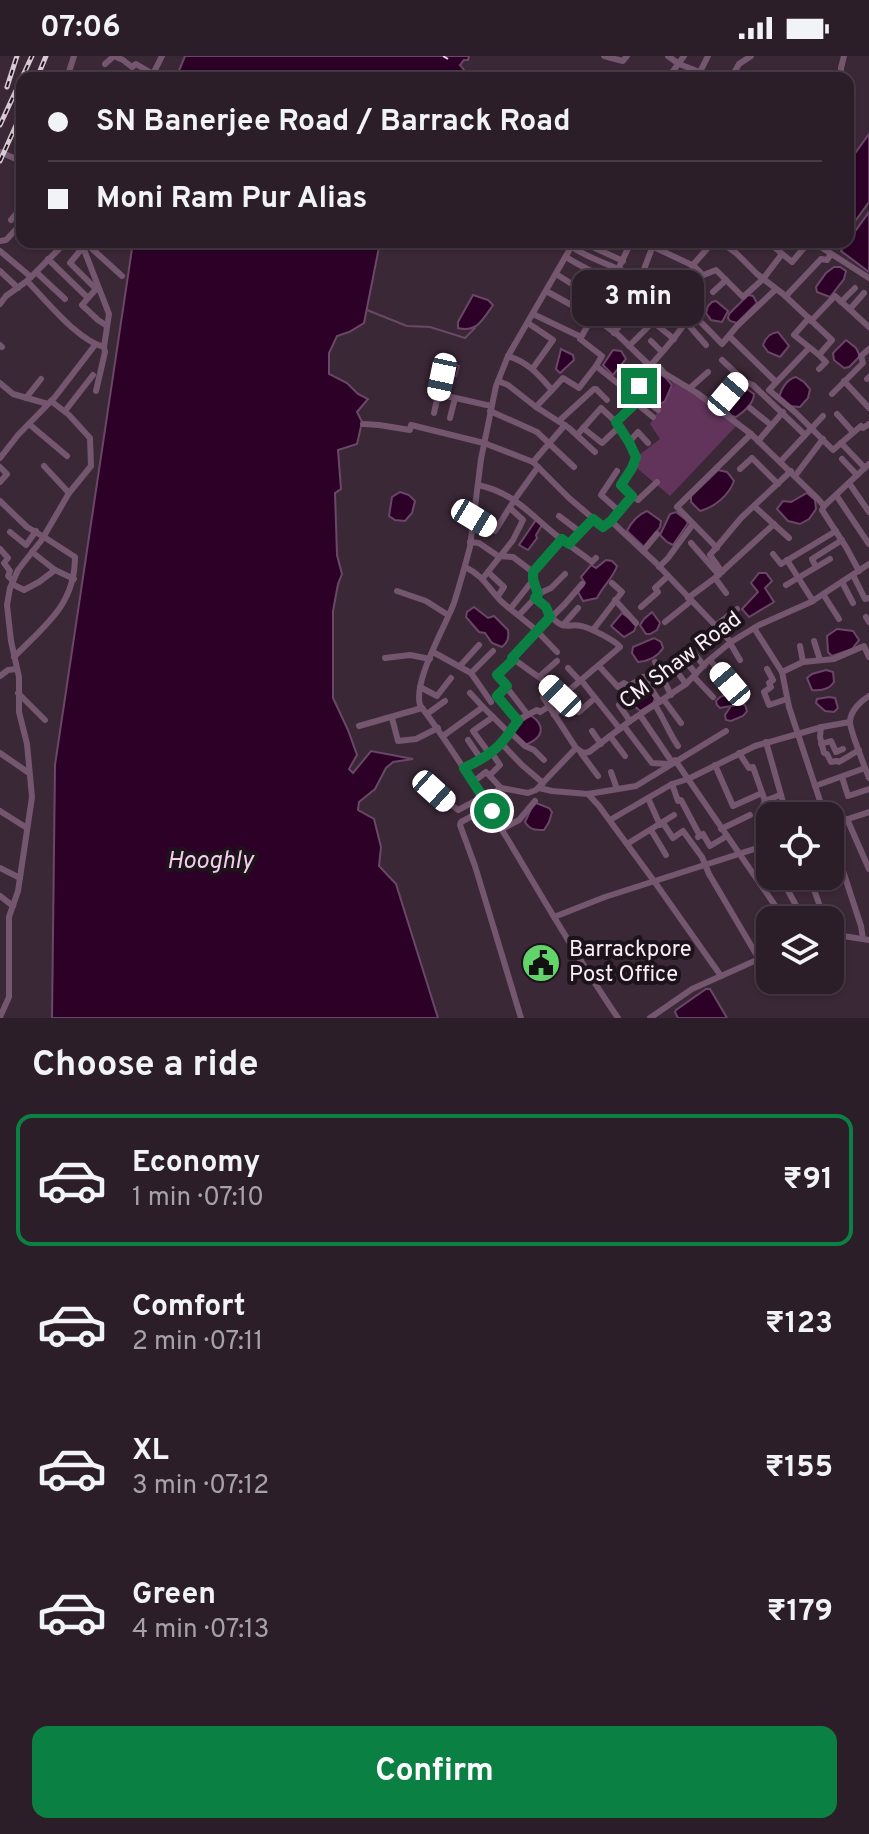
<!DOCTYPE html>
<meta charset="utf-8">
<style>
body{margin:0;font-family:Overpass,sans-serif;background:#342731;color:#f1f3f6;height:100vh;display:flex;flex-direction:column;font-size:30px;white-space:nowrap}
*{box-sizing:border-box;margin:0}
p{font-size:26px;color:#a6a2a8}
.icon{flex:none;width:44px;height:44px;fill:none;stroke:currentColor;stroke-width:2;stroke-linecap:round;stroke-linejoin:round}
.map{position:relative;height:962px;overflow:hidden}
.sheet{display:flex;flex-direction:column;background:#2c1e29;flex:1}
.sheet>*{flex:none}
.top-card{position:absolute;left:16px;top:16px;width:838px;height:176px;border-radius:16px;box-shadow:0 2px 6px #0004,0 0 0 2px #483c46;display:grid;align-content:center;height:176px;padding:0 32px;background:#2c1e29}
.buttons{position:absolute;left:756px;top:746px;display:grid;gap:16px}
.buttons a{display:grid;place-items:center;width:88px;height:88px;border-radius:16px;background:#2c1e29;box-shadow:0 2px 6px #0004,0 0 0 2px #483c46;font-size:40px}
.end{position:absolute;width:36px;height:36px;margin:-18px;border:10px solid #0b8043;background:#fff;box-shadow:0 0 0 4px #fff}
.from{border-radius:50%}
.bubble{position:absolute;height:56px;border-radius:16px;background:#2c1e29;box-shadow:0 2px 6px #0004,0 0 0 2px #483c46;font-size:26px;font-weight:700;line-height:56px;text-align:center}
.car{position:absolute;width:24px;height:48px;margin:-24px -12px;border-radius:10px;box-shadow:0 0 6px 2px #0007;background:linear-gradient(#fff 24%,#345 0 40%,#fff 0 76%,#345 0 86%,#fff 0)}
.top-card b{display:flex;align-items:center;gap:28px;height:76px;font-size:30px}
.top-card b+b{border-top:2px solid #483c46}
.top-card i{width:20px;height:20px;background:#f1f3f6}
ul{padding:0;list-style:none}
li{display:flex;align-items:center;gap:24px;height:132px;margin:0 16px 12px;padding:0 16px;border:4px solid transparent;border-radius:16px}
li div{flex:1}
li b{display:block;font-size:30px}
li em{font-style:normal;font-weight:700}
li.active{border-color:#0b8043}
li>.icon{width:72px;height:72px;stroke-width:1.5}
h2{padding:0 32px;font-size:36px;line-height:96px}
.primary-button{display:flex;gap:16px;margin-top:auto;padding:16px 32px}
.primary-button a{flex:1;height:92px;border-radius:16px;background:#0b8043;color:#fff;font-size:32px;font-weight:700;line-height:92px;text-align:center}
.status{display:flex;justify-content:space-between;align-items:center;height:56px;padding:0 40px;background:#2c1e29;direction:ltr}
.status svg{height:22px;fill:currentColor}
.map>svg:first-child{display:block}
.green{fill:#63345b}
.water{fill:#2c0027;stroke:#6a4766;stroke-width:2}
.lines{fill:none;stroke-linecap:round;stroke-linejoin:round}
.stream{stroke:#6a4766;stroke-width:2}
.ferry{stroke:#f5cded;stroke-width:2;stroke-dasharray:10 8;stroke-linecap:butt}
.minor{stroke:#74566f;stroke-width:6}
.rail-casing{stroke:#d8c9d4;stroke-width:5}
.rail{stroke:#1d141b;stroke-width:2;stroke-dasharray:6;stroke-linecap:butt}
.route{stroke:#0b8043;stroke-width:10}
.labels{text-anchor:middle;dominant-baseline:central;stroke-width:8;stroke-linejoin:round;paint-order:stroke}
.street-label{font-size:22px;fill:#fbeef8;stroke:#1d141b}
.poi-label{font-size:22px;fill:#fbeef8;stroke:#1d141b;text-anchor:start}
.water-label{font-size:24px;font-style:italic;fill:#f5cded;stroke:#1d141b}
</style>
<div class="status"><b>07:06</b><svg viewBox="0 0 49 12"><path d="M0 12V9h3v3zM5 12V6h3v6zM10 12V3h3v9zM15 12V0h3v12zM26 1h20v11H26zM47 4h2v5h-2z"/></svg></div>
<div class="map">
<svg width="869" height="962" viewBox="0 0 869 962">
<rect width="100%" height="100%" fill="#3b2837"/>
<polygon class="green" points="672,323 696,337 737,369 670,440 637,412 638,400 660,383 650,368 674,329 671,325"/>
<g class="water">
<polygon points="185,0 469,0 468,4 464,4 460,9 468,19 467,22 176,22"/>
<polygon points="869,78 869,146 848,175 848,120 850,121 848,119 848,107"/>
<polygon points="869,156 869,216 841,195"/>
<polygon points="133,186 380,186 364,267 349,276 337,280 329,297 329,318 347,327 358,338 368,343 357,356 362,366 357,388 338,394 341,433 335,437 337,499 342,518 338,528 333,555 333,642 348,674 357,699 349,713 353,717 371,695 413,703 393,706 386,712 375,733 359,746 358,754 374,763 381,791 379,810 396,828 438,962 52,962 55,709"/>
<polygon points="834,211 840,211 846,215 844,223 830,241 817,236 816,231 826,217"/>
<path d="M473 239 488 244 493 249C483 263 477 277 458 272V266Z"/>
<polygon points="748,239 753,240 757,247 737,267 730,265 728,262 729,258"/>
<polygon points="716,245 728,255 722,266 711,264 706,257 708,250 712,246"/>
<path d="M778 276 789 290 780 301 768 296 763 289C766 281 770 277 778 276Z"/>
<polygon points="846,284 856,292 860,300 849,311 844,312 834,304 833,297"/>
<polygon points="561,293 573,299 574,304 560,317 556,313"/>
<polygon points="613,294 621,295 626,303 613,319 603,309"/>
<polygon points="439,302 459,310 456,320 437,314 436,308"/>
<polygon points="657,316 666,322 672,329 665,345 657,350 643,339 642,333 651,318"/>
<path d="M796 321 804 326 810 333 808 342 800 351 789 350 779 341C782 332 787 323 796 321Z"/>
<path d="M740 332H745L754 338C754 347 744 356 736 361L732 360 723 351 725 344Z"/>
<path d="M718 414 727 416 734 425C729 439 715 451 700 455L691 446V440Z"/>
<polygon points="400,436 409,439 415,445 412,457 405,465 395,464 389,460 392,441"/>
<polygon points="807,437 815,444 816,453 809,463 800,468 788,465 777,453 783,445 791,446"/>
<path d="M647 455 661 465 660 471 644 491 627 475C631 466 639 458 647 455Z"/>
<polygon points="676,456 685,463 688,467 673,489 667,486 660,479 670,458"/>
<polygon points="536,464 542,469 536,479 537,482 528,494 519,489"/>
<path d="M606 504 612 505 617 510C613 522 603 530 597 542L583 545 578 536 585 527 581 521 591 509 596 512Z"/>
<polygon points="759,517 766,517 772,525 765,532 774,546 749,561 742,553 758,536 751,527"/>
<path d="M474 551 488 562 494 560 508 574C509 582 508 586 502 591L492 587 485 577 479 576 466 561 467 556Z"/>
<polygon points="652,556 660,567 657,574 650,578 646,578 640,569 644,563"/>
<polygon points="622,557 630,563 636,570 634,575 624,581 611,570"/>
<polygon points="837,573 853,575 859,584 852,593 832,600 828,596 827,580"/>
<path d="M654 582 661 586 663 592C657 602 648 605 638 606L632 597 633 591Z"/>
<path d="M826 614 833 616 834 626C829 634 821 635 812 634L807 622 812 618Z"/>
<polygon points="645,633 648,633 655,642 653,647 640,655 630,646"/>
<polygon points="732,636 736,639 736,646 732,650 740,647 745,649 747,655 743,660 731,665 726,664 725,659 731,650 720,652 717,649 716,645 720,641"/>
<polygon points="829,641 835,642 838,652 834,656 825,655 816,647 817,643"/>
<path d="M530 659C547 670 543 682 525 689L514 678V672Z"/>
<path d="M536 747 549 752 552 756 549 766 544 774C535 774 530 774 525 766L532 751Z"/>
<polygon points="706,933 710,933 727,962 678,962 675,956 676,954"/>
</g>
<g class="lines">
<polyline class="stream" points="367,254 407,270 430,271 465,282 475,272"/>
<polyline class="ferry" points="443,0 448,3"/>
<g class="minor">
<polyline points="114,0 123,4 132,11 136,8 153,18"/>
<polyline points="604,0 623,5 627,0"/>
<polyline points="668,0 679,8 715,22"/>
<polyline points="105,8 114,0"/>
<polyline points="700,16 708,0"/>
<polyline points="67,22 74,0"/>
<polyline points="151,22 162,0"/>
<polyline points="668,22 684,0"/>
<polyline points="731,22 739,8 751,0"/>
<polyline points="841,22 841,12 844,0"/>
<polyline points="0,96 16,103 22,110"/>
<polyline points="11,164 22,151"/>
<polyline points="0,185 6,184 22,167"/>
<path d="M574 186 508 300 496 330 481 403 470 491C465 510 460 528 454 547 445 571 413 625 420 649 494 749 548 860 618 962"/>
<polyline points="582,186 623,205"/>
<polyline points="721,186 736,197 757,218 783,238 832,284 819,299 826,306 819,313"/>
<polyline points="778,186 774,191 792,206 809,186"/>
<polyline points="813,186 869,222"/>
<polyline points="82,188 89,190 122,220"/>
<polyline points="84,190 70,207 96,233 82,249 98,264 107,270"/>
<path d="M572 191C593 205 617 211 640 222 672 237 698 262 722 288L737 270 776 233"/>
<polyline points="0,195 31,221"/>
<path d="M566 201C581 211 598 217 612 227"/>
<polyline points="48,203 88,242"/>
<polyline points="692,210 713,186"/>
<polyline points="0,215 18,232"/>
<polyline points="36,216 65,243"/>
<polyline points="556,218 602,247"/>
<polyline points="701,220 716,214 743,241 763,223 782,198"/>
<path d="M27 225C47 245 77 284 104 291L109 258 81 186"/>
<polyline points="546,235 595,262 618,279 650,310 659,311 664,317 697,337 751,378 818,443 824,450 822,454 846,491 859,515"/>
<polyline points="713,236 726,224"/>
<polyline points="786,240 821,203 827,204 831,198"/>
<polyline points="841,246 855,232"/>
<polyline points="0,248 6,240 27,225 66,186"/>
<polyline points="850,253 864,237"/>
<polyline points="533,258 581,281"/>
<polyline points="809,262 794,279 819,299"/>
<polyline points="685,265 706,289"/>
<polyline points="811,265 835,240 869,271"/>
<polyline points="528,267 553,284 533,312"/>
<polyline points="614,277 626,261 652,192"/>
<polyline points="729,280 776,326"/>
<polyline points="651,285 662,296"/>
<polyline points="0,289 2,291"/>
<polyline points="629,290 653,266 674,283"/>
<polyline points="809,292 769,334 796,357 833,394 861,370 863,372 869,368"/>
<path d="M508 300C528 306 538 318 552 334L536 351"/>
<polyline points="596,310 621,330 625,327 658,354"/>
<polyline points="867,323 869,321"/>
<polyline points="739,324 753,329 805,379"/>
<polyline points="498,325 508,329 536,351 569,372 595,396"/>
<polyline points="844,325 869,352"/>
<polyline points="0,327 13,338 48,348"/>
<polyline points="690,332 708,316"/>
<polyline points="552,334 563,322 579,332 596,310 602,300 580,283 591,264 595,262 631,186"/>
<polyline points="96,335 105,296 104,291"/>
<polyline points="438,338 491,350"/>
<polyline points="832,338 863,307 861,300 869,293"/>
<polyline points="26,342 41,323"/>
<polyline points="636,347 653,361"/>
<polyline points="716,352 741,322 722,304"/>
<polyline points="750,352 771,369"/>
<polyline points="65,355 93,319"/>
<polyline points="490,355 537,376 574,411"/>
<polyline points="434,357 442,321"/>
<polyline points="837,358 853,376"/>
<polyline points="450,362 455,342"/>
<polyline points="559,365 594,333 596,333 607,344"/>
<polyline points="29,368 67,400"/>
<path d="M363 368 379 369 410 374 411 369 484 387 533 406 569 442 603 471 611 465 632 440 621 429 632 412 636 401 629 386 616 366 638 345C637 324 649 325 650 310 667 291 685 271 696 248 701 239 697 227 701 217L694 210 643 186"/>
<polyline points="583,372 602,387 619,371"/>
<polyline points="577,379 601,352 616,366"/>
<polyline points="758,385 783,356"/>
<polyline points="629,386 638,376 648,387"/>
<polyline points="841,387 865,412"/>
<polyline points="0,402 18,379 55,341 95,289"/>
<polyline points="842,403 857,419"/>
<polyline points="781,405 823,360"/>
<polyline points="533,406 565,369"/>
<polyline points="44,410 69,437"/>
<polyline points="0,411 7,418 0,426"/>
<polyline points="740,413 752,402 778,428"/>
<polyline points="617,415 601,439 619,455"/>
<polyline points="795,420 823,383"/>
<polyline points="849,427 869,456"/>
<path d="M478 429C516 437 532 461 561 483 571 491 582 498 592 506L596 502"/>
<polyline points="836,439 869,488"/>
<polyline points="632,440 638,444 657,426"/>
<polyline points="0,445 27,471 44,481 18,514 10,532 7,549 11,585 19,621 19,656 27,688 32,741 18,835 9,861 9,941 0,961"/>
<polyline points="754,450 789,482"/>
<polyline points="824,450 869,408"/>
<polyline points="559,460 580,476"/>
<polyline points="474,462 495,475 515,443 538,411"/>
<polyline points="611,465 656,507 731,586"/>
<polyline points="10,476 26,489 36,475"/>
<polyline points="44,480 69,437 91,410 90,382 69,359 51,345"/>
<path d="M470 486 479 487 498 500 513 501 533 516V523L538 538 535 542C539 545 543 547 545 550 551 558 551 564 562 569 569 571 574 568 581 570 589 571 616 585 620 591L581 624 620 673"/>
<polyline points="691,487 719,519"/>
<polyline points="569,488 593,463"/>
<polyline points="717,492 677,451 751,378"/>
<polyline points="0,493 8,502 4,507 10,515 8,520 13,525"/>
<polyline points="643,495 657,478"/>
<polyline points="32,496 55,514 74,523"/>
<polyline points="773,498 781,508 836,475"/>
<polyline points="787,504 813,545"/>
<path d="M465 511C484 520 488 532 502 546 513 556 526 565 537 575L512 602 547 627 543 641 576 692"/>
<polyline points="659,511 668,502 693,468"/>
<polyline points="816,511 812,503 842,484"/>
<polyline points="488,516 504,531 498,540"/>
<polyline points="533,516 562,483"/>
<polyline points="722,516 710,499 741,462 791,415"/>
<polyline points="853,519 865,543 869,542"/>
<polyline points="483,522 513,484 523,464 510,452"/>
<polyline points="715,522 726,537"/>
<polyline points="842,526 853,547"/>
<polyline points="12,528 24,534 39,526 55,514"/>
<polyline points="786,529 830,503"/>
<polyline points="397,535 426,545 448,559"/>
<polyline points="538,538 551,532 565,518"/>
<polyline points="823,538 839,563"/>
<polyline points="688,542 715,522 774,468"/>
<polyline points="615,544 636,567"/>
<polyline points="641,551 658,536 655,532 668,520"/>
<polyline points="511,552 533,524"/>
<polyline points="519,559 535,542"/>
<polyline points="866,561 869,566"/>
<polyline points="665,566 691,545"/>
<polyline points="563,569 578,552"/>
<polyline points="715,570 737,553"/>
<polyline points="754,572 782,616 789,651 825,760"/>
<polyline points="593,574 622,536 612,527"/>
<polyline points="814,585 820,604"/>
<polyline points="730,587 740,604"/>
<polyline points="800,590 803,606"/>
<polyline points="691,593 704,610"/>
<polyline points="433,596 471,617 491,646"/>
<polyline points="557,596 537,575 564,549 582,528"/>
<path d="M14 601C45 569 75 549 75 501L44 481"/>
<polyline points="385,602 410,599 430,603"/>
<polyline points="683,602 696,618"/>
<polyline points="514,603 497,619 528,659"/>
<polyline points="710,604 730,628"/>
<polyline points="655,606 671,639"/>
<polyline points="672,609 686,628"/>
<polyline points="460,610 479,589"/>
<polyline points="599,610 618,631 624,627 629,630 643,621 660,646"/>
<polyline points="568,612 580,625"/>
<polyline points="767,613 773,624 769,627 771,631 764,636 769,649 787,643"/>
<polyline points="782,616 803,606 834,603 864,590 869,601"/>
<polyline points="471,617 493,595"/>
<polyline points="0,620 8,614 17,613"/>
<polyline points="539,621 557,605"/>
<polyline points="694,621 713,641"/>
<polyline points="547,627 561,641 581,624"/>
<polyline points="420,631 437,640 451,622"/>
<polyline points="18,637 45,664"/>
<polyline points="470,637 483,651"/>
<polyline points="497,640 518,665"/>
<path d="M869 640C861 645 850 655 850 666 850 675 865 711 869 722"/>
<polyline points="664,644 681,667"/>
<polyline points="619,649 630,665"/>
<path d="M655 649C664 663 669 677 678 690"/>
<polyline points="579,656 595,642"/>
<polyline points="427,658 445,645"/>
<polyline points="554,659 574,639"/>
<polyline points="640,659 672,706"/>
<polyline points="392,662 398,685 416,683 438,672"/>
<polyline points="359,670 422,652"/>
<polyline points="624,670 652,707 668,708 675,704 785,864"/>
<polyline points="821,671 820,681 824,697 827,698 831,706 837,705 839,706 859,694"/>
<polyline points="509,675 525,690 534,694 544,704"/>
<polyline points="592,675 601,688"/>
<polyline points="443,680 483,651 508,676 520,663 537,654 540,656 548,651"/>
<polyline points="610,680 625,700"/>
<polyline points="468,684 481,703"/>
<polyline points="766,686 787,760"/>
<polyline points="501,687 522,709 543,727"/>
<polyline points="821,688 831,685 836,696 843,693"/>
<polyline points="0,697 29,717"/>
<polyline points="489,697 473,675 493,661"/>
<polyline points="581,697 598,720"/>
<polyline points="739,697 749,712 753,711 765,745 780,739"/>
<polyline points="715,709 733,750 762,737"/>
<path d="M464 712C481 705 501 692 508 676"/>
<polyline points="611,716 617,733"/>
<polyline points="490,719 500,709 491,696"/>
<polyline points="842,721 848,740 869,733"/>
<polyline points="473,726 486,716 501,732"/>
<polyline points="672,728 678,745 681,744 700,780"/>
<polyline points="815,730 865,712"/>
<polyline points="539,732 552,735 588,738 636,730 726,675"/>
<polyline points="434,735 458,754 483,741"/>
<polyline points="588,738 599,750 654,825 721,920"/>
<polyline points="648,742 660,769"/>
<polyline points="484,743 501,732 528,737 536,734 576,692 583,697 589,696 630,665 686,628 708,605 731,586 759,569 811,546 869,508"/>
<polyline points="765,745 762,751 770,770"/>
<polyline points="489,751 461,766 460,769 475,810 521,962"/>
<polyline points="0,755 27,772"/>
<polyline points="847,763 869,813"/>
<polyline points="610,764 672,728 688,723 755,690 822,671 850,666"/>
<polyline points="663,767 673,782 683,775 702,801 709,818 759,903"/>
<polyline points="830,769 869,756"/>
<polyline points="502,773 519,764 535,745"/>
<polyline points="721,773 750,759"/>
<polyline points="651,774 666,799"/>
<polyline points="830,775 861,870 863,883"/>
<polyline points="698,781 703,778 710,790 727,780"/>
<polyline points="627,788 674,759"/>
<polyline points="0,812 20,822"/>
<polyline points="780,820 804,864"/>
<polyline points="809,820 825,864"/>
<polyline points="760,828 770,820"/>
<polyline points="0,840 13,850"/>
<polyline points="554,861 605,841 770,788"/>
<polyline points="830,878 869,884"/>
<polyline points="650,962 692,933 770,898"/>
</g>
<g class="rail-casing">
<g id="rail">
<polyline points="37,22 46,0"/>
<polyline points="7,31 17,0"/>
<polyline points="0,69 32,0"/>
<polyline points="0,105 22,56"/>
</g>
</g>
<use href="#rail" class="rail"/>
</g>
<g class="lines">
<path class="route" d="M492 755 464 712C477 706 493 697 502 686 508 680 512 672 518 665L497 640 507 630 497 619 514 603 512 602 550 561 546 551 535 542 538 538 533 523V516L562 483 569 488 593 463 603 471 611 465 632 440 621 429 632 412 636 401 629 386 616 366 638 345 639 330"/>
</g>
<defs>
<g id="civic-disc" transform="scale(2)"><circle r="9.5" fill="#62d469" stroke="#1d141b"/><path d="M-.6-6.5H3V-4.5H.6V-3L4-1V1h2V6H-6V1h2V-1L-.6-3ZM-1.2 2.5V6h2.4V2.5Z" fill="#111"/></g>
</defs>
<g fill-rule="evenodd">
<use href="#civic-disc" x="541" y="907"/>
</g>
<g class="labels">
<g class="street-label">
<text transform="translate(681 605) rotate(-37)">CM Shaw Road</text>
</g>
<g class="poi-label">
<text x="569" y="894">Barrackpore<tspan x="569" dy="25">Post Office</tspan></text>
</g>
<g class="water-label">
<text x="210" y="806">Hooghly</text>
</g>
</g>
</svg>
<div class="buttons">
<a><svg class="icon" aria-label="locate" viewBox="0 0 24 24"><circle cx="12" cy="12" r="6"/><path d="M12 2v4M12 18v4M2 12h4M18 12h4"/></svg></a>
<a><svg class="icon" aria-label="layers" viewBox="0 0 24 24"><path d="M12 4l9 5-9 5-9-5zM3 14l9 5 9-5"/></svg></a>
</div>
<i class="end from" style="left:492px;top:755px"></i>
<i class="end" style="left:639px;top:330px"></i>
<div class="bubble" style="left:572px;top:214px;width:132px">3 min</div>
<i class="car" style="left:442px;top:321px;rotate:192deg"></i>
<i class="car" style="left:728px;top:338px;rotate:40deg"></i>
<i class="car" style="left:474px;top:462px;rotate:121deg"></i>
<i class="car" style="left:730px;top:628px;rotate:320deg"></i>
<i class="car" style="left:560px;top:640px;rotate:314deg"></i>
<i class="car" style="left:434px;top:735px;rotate:132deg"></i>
<div class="top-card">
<b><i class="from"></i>SN Banerjee Road / Barrack Road</b>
<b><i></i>Moni Ram Pur Alias</b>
</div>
</div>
<section class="sheet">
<h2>Choose a ride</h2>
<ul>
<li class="active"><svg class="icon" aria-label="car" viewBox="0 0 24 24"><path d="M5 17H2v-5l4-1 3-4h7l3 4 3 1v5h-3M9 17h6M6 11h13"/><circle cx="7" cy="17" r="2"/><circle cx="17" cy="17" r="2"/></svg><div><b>Economy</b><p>1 min · 07:10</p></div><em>₹91</em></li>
<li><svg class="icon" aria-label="car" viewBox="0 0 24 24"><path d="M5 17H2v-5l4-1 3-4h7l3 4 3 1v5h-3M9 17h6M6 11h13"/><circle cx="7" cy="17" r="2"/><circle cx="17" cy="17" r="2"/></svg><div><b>Comfort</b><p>2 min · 07:11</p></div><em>₹123</em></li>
<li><svg class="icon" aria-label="car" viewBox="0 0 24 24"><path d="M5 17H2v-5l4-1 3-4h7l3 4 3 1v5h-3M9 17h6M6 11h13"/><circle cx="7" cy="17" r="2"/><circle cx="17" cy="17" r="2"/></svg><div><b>XL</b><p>3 min · 07:12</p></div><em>₹155</em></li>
<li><svg class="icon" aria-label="car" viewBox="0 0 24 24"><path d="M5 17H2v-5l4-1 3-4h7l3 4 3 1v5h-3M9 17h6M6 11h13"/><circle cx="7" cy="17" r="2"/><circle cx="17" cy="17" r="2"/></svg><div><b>Green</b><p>4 min · 07:13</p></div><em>₹179</em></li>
</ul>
<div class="primary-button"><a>Confirm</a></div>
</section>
